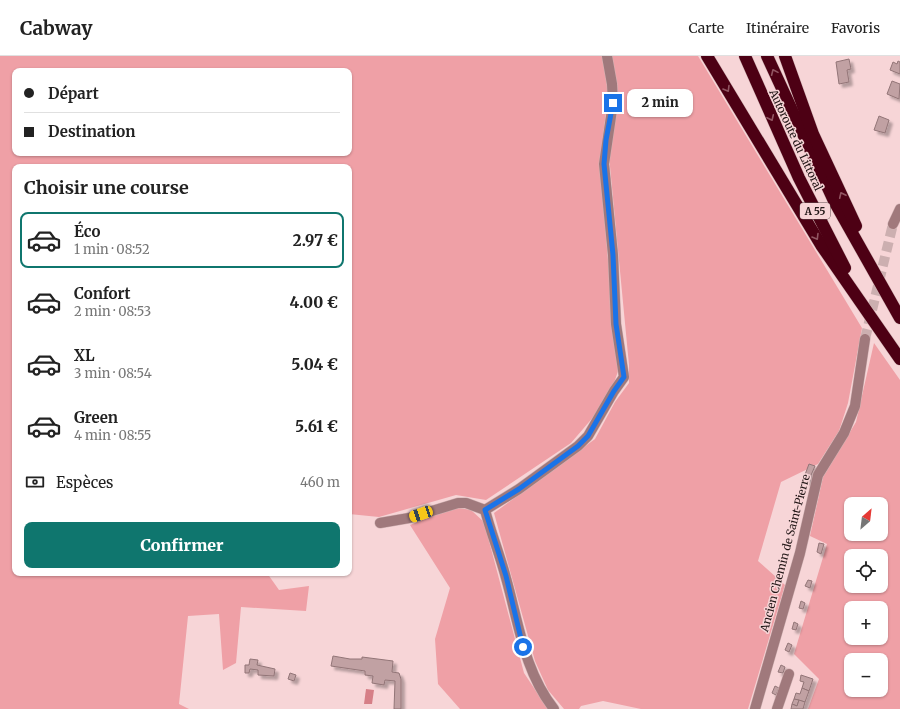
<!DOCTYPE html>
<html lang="fr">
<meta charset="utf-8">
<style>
body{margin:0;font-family:Merriweather,serif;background:#f6f6f6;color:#222;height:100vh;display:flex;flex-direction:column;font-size:15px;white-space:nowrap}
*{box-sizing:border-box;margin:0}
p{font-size:13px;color:#767676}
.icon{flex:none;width:22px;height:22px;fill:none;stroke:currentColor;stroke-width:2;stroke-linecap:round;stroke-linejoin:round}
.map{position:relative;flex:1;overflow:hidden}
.drawer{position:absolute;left:12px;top:108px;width:340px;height:412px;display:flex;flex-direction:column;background:#fff;border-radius:8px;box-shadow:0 1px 3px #0004}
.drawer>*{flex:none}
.guide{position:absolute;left:12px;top:12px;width:340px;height:88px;border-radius:8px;box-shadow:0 1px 3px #0004;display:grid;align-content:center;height:88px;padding:0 12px;background:#fff}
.needle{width:26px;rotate:28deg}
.buttons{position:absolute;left:844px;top:441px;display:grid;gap:8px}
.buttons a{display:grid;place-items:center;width:44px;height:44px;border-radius:8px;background:#fff;box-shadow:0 1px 3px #0004;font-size:20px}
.end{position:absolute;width:18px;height:18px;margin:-9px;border:5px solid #1a73e8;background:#fff;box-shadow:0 0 0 2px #fff}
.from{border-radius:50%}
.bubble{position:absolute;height:28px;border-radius:8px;background:#fff;box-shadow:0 1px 3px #0004;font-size:13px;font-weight:800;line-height:28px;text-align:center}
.car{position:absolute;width:12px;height:24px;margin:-12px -6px;border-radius:5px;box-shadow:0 0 3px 1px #0007;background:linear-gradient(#f5c518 24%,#345 0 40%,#f5c518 0 76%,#345 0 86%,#f5c518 0)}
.guide b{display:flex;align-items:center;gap:14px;height:38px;font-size:15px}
.guide b+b{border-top:1px solid #e0e0e0}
.guide i{width:10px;height:10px;background:#222}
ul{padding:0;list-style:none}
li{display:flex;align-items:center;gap:12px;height:56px;margin:0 8px 6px;padding:0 4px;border:2px solid transparent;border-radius:8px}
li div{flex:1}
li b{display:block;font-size:15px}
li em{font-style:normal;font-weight:800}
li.selected{border-color:#0f766e}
li>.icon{width:36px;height:36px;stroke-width:1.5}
h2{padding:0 12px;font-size:18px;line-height:48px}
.pay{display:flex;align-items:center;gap:10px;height:44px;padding:0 12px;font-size:15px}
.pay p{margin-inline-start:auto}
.button{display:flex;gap:8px;margin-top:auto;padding:8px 12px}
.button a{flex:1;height:46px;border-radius:8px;background:#0f766e;color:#fff;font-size:16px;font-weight:800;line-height:46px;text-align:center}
header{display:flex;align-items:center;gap:24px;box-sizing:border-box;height:56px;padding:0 20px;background:#fff;border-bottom:1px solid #e0e0e0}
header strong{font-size:19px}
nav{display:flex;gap:22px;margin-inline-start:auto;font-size:14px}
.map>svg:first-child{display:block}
.green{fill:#efa0a6;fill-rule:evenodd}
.water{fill:#d67f87}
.building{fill:#c1a1a3;stroke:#927577;filter:url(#shadow)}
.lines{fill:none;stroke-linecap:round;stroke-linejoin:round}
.minor-tunnel{stroke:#ccafb0;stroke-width:10;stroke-dasharray:10 5;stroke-linecap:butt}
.minor-casing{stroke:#d0b3b4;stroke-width:11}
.highway-casing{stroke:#d0b3b4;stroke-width:13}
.minor{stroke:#a0797c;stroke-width:10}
.highway{stroke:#4d0014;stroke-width:12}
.oneway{stroke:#915562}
.route{stroke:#1a73e8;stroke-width:5}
.labels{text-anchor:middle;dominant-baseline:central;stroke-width:3;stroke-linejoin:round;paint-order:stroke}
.shield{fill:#f7d5d7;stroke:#614f50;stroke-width:1}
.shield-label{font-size:10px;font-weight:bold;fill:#211616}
.street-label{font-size:11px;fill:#211616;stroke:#f7d5d7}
</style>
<header>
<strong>Cabway</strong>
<nav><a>Carte</a><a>Itinéraire</a><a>Favoris</a></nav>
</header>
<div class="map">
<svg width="900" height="653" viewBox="0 0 900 653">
<defs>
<filter id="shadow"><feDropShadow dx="3.5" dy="3.5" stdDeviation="1" flood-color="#0004"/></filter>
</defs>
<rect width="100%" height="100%" fill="#f7d5d7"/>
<g class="green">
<path d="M0 0H603L609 33 600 104 615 291 619 312 614 327 601 352 571 387 486 444 456 439 379 461 349 458V111H15V517H267L279 534 309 530 306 555 241 551 236 607 223 614 219 558 188 560 179 648 189 653H0ZM15 15H349V97H15Z"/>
<polygon points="611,0 698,0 862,272 848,347 839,375 818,408 781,426 758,505 785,529 748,653 641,653 603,645 581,650 579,653 564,653 548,634 535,605 494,457 595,383 615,346 629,327 629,309 609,100"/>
<path d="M874 287 900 324V653H808L819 623 794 598 827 488 810 480 823 421 856 366ZM851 448H881V478H851ZM851 500H881V530H851ZM851 552H881V582H851ZM851 604H881V634H851Z"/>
<polygon points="454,451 471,454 484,466 524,617 548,653 460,653 438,628 435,583 450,532 410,469"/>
</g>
<polygon class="water" points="366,633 374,634 372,648 364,648"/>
<g class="building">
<polygon points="849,3 851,13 847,14 849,26 839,28 836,6"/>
<polygon points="898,5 900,6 900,18 890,14 893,6 897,8"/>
<polygon points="892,25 900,28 899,43 887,38"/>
<polygon points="879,60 889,64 885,77 874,74"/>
<polygon points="809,408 815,410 808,426 803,424"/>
<polygon points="819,487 824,488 821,498 817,496"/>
<polygon points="808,524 812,525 810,532 805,530"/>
<polygon points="801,545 805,547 803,553 799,552"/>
<polygon points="794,566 798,568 796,574 792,573"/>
<polygon points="788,587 792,589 789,596 785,594"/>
<polygon points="333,600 350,603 362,603 362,601 393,605 392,616 399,617 401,623 401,653 394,653 395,625 385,624 384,629 372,627 373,620 365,619 365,615 331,610"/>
<polygon points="250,603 258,604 257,609 275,613 274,620 258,619 258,614 250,613 249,617 245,617 245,609 249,609"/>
<polygon points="781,609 785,611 783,617 778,616"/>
<polygon points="290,617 296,619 294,625 288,623"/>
<polygon points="801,619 813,623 809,635 802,632 804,626 800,625"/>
<polygon points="775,630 779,632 776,639 772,637"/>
<polygon points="802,632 809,635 805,646 794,643 796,637 800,638"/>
<polygon points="794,643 799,644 797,650 792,648"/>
<polygon points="799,644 805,646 803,653 791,653 792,648 797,650"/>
</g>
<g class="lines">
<polyline class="minor-tunnel" points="865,283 893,168"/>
<g class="minor-casing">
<g id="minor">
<polyline points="893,168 900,153"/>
<polyline points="380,467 409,462 458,447 466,447 485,454"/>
<path d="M554 653C524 615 519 568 506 522 500 499 491 477 485 454L519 433 578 390 588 380 614 335 624 321 616 268 613 199 604 108 613 47 612 28 607 0"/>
<polyline points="755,653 800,497 818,419 844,377 855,350 865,283"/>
<polyline points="777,653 789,618"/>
</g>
</g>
<g class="highway-casing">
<g id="highway">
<polyline points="707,0 821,189 900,303"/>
<polyline points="745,0 799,122 845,212"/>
<polyline points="767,0 834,145 900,262"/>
<polyline points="785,0 813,78 856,170"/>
</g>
</g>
<use href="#minor" class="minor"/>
<use href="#highway" class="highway"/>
</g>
<defs><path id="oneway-chevron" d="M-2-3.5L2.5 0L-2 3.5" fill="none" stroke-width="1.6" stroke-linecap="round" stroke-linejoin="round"/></defs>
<g class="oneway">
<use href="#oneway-chevron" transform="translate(774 16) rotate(-114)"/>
<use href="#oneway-chevron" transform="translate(727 33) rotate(59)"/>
<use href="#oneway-chevron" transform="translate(771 62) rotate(65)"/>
<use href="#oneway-chevron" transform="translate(842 139) rotate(-115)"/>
<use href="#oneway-chevron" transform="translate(816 181) rotate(59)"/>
</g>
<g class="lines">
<polyline class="route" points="523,591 506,520 485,454 519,433 578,390 588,380 614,335 624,321 616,268 613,199 604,108 606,84 613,47"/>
</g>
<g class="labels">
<rect class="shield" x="800" y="147" width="30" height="16" rx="3"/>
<g class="shield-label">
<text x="815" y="155">A 55</text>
</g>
<g class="street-label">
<text transform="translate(796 84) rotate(65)">Autoroute du Littoral</text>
<text transform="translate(785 497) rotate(-75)">Ancien Chemin de Saint-Pierre</text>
</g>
</g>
</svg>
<div class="buttons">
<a><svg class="needle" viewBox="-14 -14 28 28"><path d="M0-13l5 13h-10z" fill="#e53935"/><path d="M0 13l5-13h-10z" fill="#767676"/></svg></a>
<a><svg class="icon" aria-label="locate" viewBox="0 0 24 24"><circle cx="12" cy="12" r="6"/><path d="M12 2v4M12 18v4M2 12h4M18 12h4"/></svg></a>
<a>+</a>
<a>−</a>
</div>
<i class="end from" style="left:523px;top:591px"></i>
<i class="end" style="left:613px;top:47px"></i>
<div class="bubble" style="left:627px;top:33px;width:66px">2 min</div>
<i class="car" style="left:421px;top:458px;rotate:251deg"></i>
<div class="guide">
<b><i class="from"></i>Départ</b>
<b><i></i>Destination</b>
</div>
<section class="drawer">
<h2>Choisir une course</h2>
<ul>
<li class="selected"><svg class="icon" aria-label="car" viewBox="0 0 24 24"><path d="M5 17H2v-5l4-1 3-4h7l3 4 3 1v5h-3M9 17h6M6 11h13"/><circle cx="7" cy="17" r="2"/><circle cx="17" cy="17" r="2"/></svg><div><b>Éco</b><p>1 min · 08:52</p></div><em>2.97 €</em></li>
<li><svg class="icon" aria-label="car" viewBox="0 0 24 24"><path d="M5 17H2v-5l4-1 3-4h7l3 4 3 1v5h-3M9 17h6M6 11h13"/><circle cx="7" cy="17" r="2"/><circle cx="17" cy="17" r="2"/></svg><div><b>Confort</b><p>2 min · 08:53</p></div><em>4.00 €</em></li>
<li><svg class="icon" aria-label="car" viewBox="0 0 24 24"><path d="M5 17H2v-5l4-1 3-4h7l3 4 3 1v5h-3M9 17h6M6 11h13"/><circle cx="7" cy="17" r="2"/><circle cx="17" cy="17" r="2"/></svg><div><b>XL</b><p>3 min · 08:54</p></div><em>5.04 €</em></li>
<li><svg class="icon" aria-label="car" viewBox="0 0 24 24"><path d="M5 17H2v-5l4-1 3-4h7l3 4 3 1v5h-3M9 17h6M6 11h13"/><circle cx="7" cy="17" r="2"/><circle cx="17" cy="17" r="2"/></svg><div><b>Green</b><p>4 min · 08:55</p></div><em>5.61 €</em></li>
</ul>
<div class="pay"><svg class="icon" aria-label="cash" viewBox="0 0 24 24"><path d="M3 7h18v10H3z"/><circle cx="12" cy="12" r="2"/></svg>Espèces<p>460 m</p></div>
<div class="button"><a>Confirmer</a></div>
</section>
</div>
